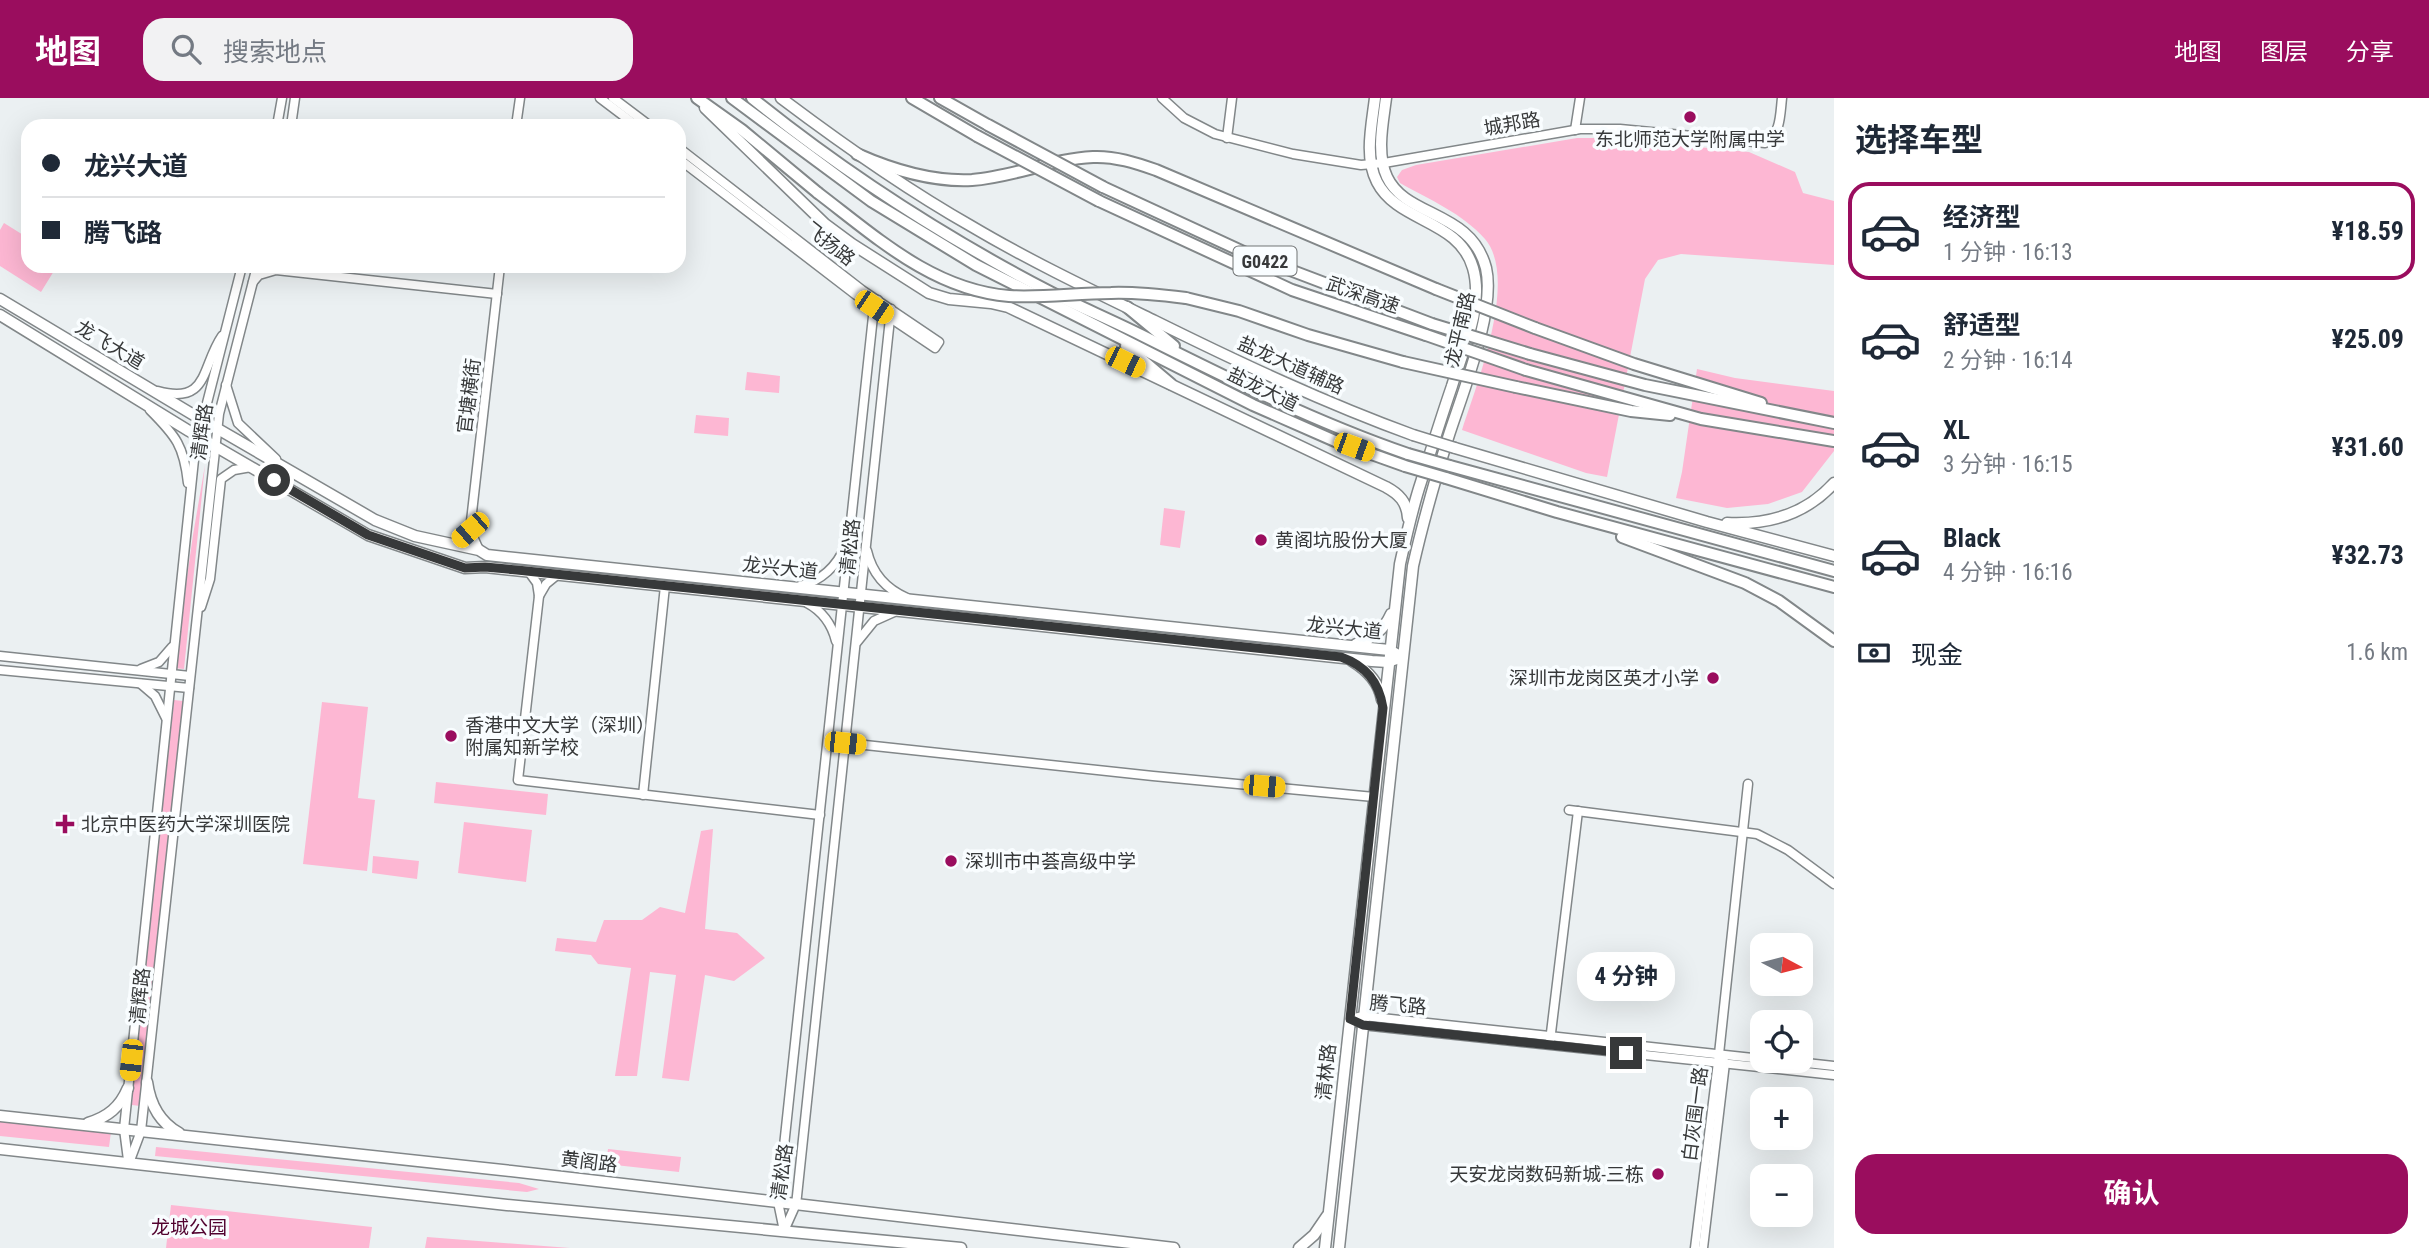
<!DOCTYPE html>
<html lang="zh">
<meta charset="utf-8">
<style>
body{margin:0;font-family:"Roboto Condensed","Noto Sans SC",sans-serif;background:#f2f2f3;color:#1f2937;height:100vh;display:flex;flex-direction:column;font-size:26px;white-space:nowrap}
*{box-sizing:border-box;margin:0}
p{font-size:23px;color:#747a83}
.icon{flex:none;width:38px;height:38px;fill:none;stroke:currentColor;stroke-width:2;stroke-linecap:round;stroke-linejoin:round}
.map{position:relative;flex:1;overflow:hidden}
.details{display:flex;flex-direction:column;background:#fff;width:595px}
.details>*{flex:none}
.hud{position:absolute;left:21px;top:21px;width:665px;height:154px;border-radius:21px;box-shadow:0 7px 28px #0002;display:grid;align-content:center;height:154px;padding:0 21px;background:#fff}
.needle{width:46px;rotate:97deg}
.buttons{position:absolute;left:1750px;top:835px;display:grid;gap:14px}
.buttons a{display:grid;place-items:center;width:63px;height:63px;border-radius:14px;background:#fff;box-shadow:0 7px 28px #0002;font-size:35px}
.end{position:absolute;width:32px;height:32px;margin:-16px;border:9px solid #37393a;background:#fff;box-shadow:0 0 0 4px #fff}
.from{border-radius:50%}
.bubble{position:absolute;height:49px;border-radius:21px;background:#fff;box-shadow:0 7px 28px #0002;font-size:23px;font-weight:700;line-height:49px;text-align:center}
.car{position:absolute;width:21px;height:42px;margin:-21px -10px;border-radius:9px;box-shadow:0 0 5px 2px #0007;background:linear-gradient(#f5c518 24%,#345 0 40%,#f5c518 0 76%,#345 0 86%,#f5c518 0)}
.hud b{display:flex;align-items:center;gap:24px;height:66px;font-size:26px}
.hud b+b{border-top:2px solid #e0e1e3}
.hud i{width:18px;height:18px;background:#1f2937}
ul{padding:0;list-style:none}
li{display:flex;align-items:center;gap:21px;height:98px;margin:0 14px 10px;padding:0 7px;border:4px solid transparent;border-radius:21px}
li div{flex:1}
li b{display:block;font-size:26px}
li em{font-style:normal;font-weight:700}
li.current{border-color:#9a0d5e}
li>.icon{width:63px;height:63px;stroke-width:1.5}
h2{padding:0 21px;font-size:32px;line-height:84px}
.pay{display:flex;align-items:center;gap:18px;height:77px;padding:0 21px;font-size:26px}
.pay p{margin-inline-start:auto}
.cta{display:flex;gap:14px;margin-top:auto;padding:14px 21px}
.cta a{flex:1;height:80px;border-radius:21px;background:#9a0d5e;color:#fff;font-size:28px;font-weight:700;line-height:80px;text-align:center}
header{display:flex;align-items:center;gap:42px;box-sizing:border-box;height:98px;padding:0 35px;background:#9a0d5e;color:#fff}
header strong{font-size:33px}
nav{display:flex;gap:38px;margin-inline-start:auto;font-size:24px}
.search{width:490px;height:63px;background:#f2f2f3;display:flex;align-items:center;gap:18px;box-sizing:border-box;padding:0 24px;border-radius:21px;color:#747a83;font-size:26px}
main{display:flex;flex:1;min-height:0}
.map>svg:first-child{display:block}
.green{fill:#fdb7d3}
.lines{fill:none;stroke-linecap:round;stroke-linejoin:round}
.minor-casing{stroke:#828789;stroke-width:11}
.major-casing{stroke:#828789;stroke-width:13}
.highway-casing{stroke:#828789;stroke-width:14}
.minor{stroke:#fff;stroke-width:8}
.major{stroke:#fff;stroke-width:10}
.highway{stroke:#fff;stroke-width:10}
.major-bridge-casing{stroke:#828789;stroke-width:13;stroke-linecap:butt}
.highway-bridge-casing{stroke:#828789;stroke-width:14;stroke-linecap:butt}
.major-bridge{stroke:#fff;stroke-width:10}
.highway-bridge{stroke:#fff;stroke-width:10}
.route{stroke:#37393a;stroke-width:9}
.poi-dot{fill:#9a0d5e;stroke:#f9fdff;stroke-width:2.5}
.labels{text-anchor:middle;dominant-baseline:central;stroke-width:7;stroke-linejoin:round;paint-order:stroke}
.shield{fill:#f9fdff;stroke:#717475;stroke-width:2}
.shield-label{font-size:18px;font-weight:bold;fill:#37393a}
.street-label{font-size:19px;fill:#37393a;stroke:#f9fdff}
.poi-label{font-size:19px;fill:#37393a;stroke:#f9fdff;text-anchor:start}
.park-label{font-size:19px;fill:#52032f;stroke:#f9fdff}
</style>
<header>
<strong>地图</strong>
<div class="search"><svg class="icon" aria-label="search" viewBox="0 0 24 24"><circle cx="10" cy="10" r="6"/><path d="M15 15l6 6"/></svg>搜索地点</div>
<nav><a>地图</a><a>图层</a><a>分享</a></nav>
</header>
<main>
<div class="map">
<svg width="1834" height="1150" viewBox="0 0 1834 1150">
<rect width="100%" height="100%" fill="#ebf0f2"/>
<g class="green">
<path d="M1577 40H1606L1749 54 1795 74 1803 95 1834 103V167L1681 156 1658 162 1645 181 1607 379 1586 375 1462 332C1476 288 1519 181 1485 141 1462 115 1430 102 1400 85L1397 79 1402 72 1416 67Z"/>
<polygon points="4,125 28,140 28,168 57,168 41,194 0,168 0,132"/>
<polygon points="1697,271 1735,280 1834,293 1834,353 1802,394 1768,406 1727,410 1676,400 1682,374"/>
<polygon points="747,274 780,278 779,295 745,292"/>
<polygon points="696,317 729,320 728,338 694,335"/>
<polygon points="205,367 184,571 174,570 193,437"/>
<polygon points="1164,410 1185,413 1180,450 1160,447"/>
<polygon points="174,602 183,603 140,1008 132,1007 136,953"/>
<polygon points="322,604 368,609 358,700 375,702 367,773 303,766"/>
<polygon points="436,684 548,696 546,717 434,705"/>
<polygon points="464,724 532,732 526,784 458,775"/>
<polygon points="713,731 705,831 737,835 765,860 734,883 705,877 689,983 662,980 676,877 650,874 637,978 615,978 631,870 598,866 591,857 555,853 557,840 596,844 604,822 642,822 660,809 685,815 701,733"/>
<polygon points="373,758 419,763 417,781 372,775"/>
<polygon points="0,1023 111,1034 109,1049 0,1038"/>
<polygon points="156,1049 519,1085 539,1091 527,1094 155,1058"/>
<polygon points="608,1051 681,1059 679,1074 606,1066"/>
<polygon points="171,1107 372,1129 369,1150 166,1150"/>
<polygon points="427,1139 570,1150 425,1150"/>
</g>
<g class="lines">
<g class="minor-casing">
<g id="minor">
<polyline points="600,0 637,28"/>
<polyline points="613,0 650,28"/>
<path d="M1162 0 1184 20 1215 36 1293 56 1361 67 1384 65 1580 31H1620L1765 45C1781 36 1780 17 1782 0"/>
<polyline points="277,28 282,0"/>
<polyline points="291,28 295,0"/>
<polyline points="516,28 520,0"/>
<polyline points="1575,32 1580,0"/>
<polyline points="1227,40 1232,0"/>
<polyline points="679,50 862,192 939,244 935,250 856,197 679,61"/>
<polyline points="253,184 259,177 276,172 497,196"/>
<polyline points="226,287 238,325 276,361"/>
<path d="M158 293C209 307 201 269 222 238"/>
<path d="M150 312C176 338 184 348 188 385"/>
<polyline points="470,432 500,168"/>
<polyline points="454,446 470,432 479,452"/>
<path d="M867 453C872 475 886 491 907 500"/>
<polyline points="529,474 537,485 539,498 518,682 820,717"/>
<path d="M800 488C821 483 837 468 846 447"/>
<polyline points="539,498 546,486 557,477"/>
<path d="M807 505C822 513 832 527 836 543"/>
<polyline points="201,509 210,481 221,381 234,372 251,369"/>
<polyline points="857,544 874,523 894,514"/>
<polyline points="0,558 190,578"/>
<polyline points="141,571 159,564 172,549"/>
<polyline points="0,572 189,590"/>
<polyline points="141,586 155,598 166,620"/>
<polyline points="828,643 1153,678 1374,699"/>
<polyline points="643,697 665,488"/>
<polyline points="1569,712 1757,736 1788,752 1834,786"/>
<polyline points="1350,921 1362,927 1834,977"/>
<polyline points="1350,921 1363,918 1762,961"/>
<polyline points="1550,943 1578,713"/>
<polyline points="1779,962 1834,968"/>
<polyline points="128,1062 124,1031 195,352 242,168"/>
<polyline points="129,1065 141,1033 219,316 257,168"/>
<polyline points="784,1133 778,1104 874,209 878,202"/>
<polyline points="784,1133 796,1106 797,1098 891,211"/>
<polyline points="1695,1150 1719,956 1748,686"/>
<polyline points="1703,1150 1725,965 1723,961"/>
</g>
</g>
<g class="major-casing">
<g id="major">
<path d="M781 0C842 46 904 90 971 128 1030 163 1093 193 1155 223 1240 265 1325 305 1413 337"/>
<path d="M705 10 825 126 852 146 929 195 949 201 991 205 1008 209 1386 389C1399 396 1407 404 1408 420"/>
<polyline points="0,201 192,316 375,422 415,438 479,452 487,457 1389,552 1402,559"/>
<polyline points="0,217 189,333 368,437 465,470 485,469 1372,563 1388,564 1402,559"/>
<polyline points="1455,350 1707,424 1834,458"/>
<path d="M1727 425C1768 427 1806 416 1834 385"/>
<path d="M1356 546C1373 541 1384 532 1391 516"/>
<path d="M1352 563C1367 572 1379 584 1382 602"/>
<path d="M147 984C150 1006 159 1024 179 1035"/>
<polyline points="0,1018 511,1073 1174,1150"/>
<path d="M88 1025C108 1019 120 1009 128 990"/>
<polyline points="0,1051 507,1107 961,1150"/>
<polyline points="1299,1150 1314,1137 1327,1118"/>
<path d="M1325 1150 1400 466C1406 439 1412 411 1421 384 1431 352 1441 320 1452 288 1463 252 1484 208 1473 170 1459 121 1398 125 1377 84 1364 59 1372 26 1375 0"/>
<path d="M1339 1150 1413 468C1423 424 1435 382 1448 340 1462 296 1496 213 1486 170 1471 112 1406 120 1387 79 1376 55 1383 24 1386 0"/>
</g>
</g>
<g class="highway-casing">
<g id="highway">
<polyline points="697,0 742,32 818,95"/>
<polyline points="732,0 871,103 976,167 1253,307 1335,343 1405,368"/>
<path d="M752 0C845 75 944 139 1050 194 1080 209 1111 222 1141 237 1229 281 1315 324 1408 356"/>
<polyline points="912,0 977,38"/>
<polyline points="940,0 988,27"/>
<path d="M857 56C893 72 932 84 972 82 1013 79 1052 61 1093 59 1115 58 1136 65 1156 72L1436 191"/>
<polyline points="1103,89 1248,156 1432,226"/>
<polyline points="1099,103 1292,192 1426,237"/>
<polyline points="1186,200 1239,213 1308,237 1403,264"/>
<polyline points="1127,209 1174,248"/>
<polyline points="1535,230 1634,266 1761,305"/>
<polyline points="1126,248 1171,286"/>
<polyline points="1530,256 1645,287 1834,325"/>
<polyline points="1526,272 1701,321 1834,343"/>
<polyline points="1516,289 1631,313 1670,317"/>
<polyline points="1450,368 1834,473"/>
<polyline points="1446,380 1557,414 1834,489"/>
<polyline points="1622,439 1745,485 1779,503 1834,543"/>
</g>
</g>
<use href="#minor" class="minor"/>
<use href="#major" class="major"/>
<use href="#highway" class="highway"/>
<g class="major-bridge-casing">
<polyline id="major-bridge" points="1413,337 1455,350"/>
</g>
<g class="highway-bridge-casing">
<g id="highway-bridge">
<polyline points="988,27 1103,89"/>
<polyline points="977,38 1099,103"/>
<path d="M818 95C876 139 933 192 1009 198 1043 200 1077 195 1111 195 1136 194 1161 197 1186 200"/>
<polyline points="1436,191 1535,230"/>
<polyline points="1432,226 1530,256"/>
<polyline points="1426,237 1526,272"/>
<polyline points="1403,264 1516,289"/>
<polyline points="1408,356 1450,368"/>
<polyline points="1405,368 1446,380"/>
</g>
</g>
<use href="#major-bridge" class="major-bridge"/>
<use href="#highway-bridge" class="highway-bridge"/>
</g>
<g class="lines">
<path class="route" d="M274 382 368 437 465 470 485 469 517 472 1341 559C1366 568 1379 584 1383 610L1350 921 1363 927 1626 955"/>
</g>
<g class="poi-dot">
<circle cx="1690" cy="19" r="7"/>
<circle cx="1261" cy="442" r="7"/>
<circle cx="1713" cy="580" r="7"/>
<circle cx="451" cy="638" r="7"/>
<path d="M61.5 715.5h7v7h7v7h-7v7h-7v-7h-7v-7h7z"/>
<circle cx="951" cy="763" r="7"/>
<circle cx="1658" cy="1076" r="7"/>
</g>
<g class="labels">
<rect class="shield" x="1233.5" y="148.5" width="63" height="29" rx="5"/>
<g class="shield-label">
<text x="1265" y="163">G0422</text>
</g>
<g class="street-label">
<text transform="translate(1512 26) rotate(-10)">城邦路</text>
<text transform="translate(830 146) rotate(38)">飞扬路</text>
<text transform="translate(1363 197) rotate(19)">武深高速</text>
<text transform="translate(1460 231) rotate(-77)">龙平南路</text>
<text transform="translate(110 247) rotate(31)">龙飞大道</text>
<text transform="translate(1291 267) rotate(24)">盐龙大道辅路</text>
<text transform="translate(1263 291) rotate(26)">盐龙大道</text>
<text transform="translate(469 298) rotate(-83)">官塘横街</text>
<text transform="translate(202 334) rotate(-82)">清辉路</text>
<text transform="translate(850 449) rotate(-84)">清松路</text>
<text transform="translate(780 470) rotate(6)">龙兴大道</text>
<text transform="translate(1344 530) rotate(6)">龙兴大道</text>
<text transform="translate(140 898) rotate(-84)">清辉路</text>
<text transform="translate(1398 907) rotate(5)">腾飞路</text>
<text transform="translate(1326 974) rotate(-84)">清林路</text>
<text transform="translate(1695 1016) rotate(-83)">白灰围一路</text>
<text transform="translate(589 1064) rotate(7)">黄阁路</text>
<text transform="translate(782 1074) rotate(-82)">清松路</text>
</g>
<g class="poi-label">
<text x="1690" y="41" text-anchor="middle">东北师范大学附属中学</text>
<text x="1275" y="442">黄阁坑股份大厦</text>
<text x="1699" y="580" text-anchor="end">深圳市龙岗区英才小学</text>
<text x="465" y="627">香港中文大学（深圳）<tspan x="465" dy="22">附属知新学校</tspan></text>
<text x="81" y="726">北京中医药大学深圳医院</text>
<text x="965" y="763">深圳市中荟高级中学</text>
<text x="1644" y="1076" text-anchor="end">天安龙岗数码新城-三栋</text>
</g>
<g class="park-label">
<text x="189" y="1129">龙城公园</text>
</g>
</g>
</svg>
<div class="buttons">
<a><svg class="needle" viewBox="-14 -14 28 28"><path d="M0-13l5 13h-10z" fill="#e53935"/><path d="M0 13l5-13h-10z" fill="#747a83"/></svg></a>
<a><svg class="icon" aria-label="locate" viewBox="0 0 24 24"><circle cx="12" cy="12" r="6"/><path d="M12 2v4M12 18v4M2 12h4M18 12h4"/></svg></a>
<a>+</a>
<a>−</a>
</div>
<i class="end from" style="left:274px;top:382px"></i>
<i class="end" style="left:1626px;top:955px"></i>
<div class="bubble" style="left:1577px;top:854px;width:98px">4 分钟</div>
<i class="car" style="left:874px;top:209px;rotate:124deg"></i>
<i class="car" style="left:1125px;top:264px;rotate:116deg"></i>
<i class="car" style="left:1354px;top:349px;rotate:110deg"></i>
<i class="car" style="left:470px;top:432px;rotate:229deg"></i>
<i class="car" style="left:845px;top:645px;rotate:96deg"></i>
<i class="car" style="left:1264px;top:688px;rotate:95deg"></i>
<i class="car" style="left:131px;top:962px;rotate:186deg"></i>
<div class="hud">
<b><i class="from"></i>龙兴大道</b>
<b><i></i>腾飞路</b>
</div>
</div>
<section class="details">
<h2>选择车型</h2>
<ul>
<li class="current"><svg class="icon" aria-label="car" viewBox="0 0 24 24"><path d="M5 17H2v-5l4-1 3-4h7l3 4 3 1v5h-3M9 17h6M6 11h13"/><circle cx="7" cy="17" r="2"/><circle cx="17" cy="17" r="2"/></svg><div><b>经济型</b><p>1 分钟 · 16:13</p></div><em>¥18.59</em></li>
<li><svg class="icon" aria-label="car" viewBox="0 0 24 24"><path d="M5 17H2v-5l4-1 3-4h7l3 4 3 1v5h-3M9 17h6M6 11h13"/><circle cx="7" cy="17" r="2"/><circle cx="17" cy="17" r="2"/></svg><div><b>舒适型</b><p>2 分钟 · 16:14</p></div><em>¥25.09</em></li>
<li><svg class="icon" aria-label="car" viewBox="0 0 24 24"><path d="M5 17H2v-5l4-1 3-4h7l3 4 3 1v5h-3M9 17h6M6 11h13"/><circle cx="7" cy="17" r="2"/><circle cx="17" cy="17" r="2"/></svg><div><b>XL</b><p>3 分钟 · 16:15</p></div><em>¥31.60</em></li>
<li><svg class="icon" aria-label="car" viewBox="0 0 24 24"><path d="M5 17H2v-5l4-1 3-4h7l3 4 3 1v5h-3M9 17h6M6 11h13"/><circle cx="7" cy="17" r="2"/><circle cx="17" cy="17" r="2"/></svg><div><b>Black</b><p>4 分钟 · 16:16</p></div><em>¥32.73</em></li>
</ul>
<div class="pay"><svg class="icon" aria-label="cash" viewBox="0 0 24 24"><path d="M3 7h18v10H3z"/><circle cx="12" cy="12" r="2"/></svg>现金<p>1.6 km</p></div>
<div class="cta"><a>确认</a></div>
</section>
</main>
